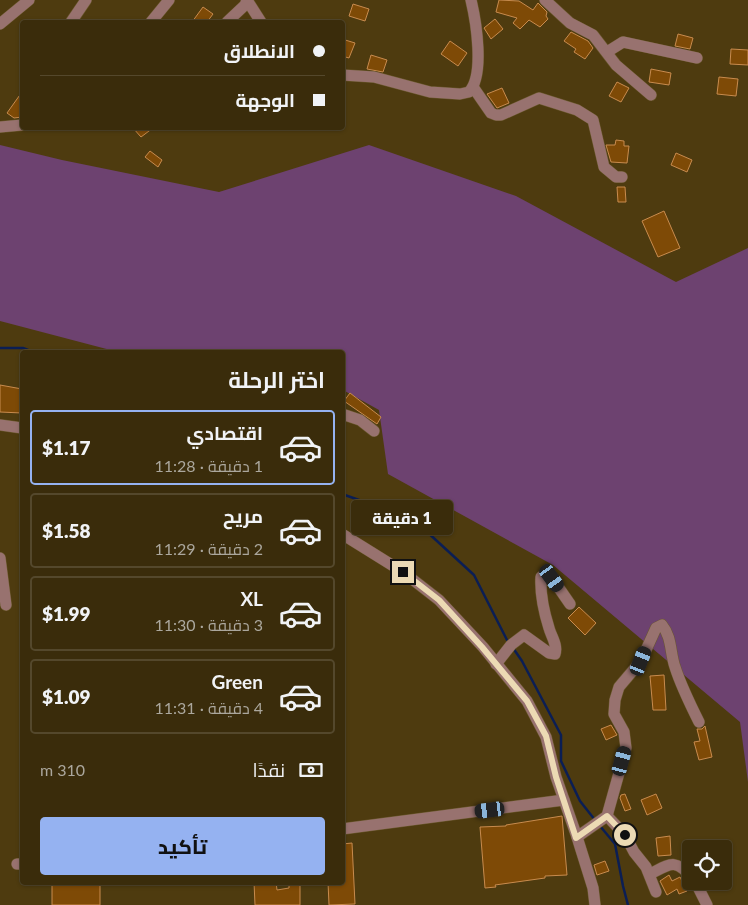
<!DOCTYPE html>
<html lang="ar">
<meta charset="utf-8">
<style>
body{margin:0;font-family:Lato,Cairo,sans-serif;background:#453819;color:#f1f3f6;direction:rtl;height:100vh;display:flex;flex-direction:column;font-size:19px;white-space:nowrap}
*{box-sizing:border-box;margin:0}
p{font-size:16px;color:#aba79d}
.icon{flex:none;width:28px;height:28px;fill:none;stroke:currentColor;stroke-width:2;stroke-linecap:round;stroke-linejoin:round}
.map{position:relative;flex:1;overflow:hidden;direction:ltr}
.details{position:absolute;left:20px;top:350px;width:325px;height:535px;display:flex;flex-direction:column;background:#3a2c0b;border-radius:5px;box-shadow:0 1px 4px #0004,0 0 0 1px #54482c;direction:rtl}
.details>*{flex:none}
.hud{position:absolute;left:20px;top:20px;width:325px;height:110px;border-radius:5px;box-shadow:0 1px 4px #0004,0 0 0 1px #54482c;direction:rtl;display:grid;align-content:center;height:110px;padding:0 20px;background:#3a2c0b}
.fabs{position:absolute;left:682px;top:840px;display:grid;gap:10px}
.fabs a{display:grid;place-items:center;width:50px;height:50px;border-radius:5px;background:#3a2c0b;box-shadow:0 1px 4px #0004,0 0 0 1px #54482c;font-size:25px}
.end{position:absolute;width:22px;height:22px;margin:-11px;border:6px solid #ecdab4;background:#111;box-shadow:0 0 0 2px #111}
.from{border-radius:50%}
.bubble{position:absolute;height:35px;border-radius:5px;background:#3a2c0b;box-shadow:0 1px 4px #0004,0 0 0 1px #54482c;font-size:16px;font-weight:800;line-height:35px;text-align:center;direction:rtl}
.car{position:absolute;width:15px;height:30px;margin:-15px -8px;border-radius:6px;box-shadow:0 0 4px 1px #0007;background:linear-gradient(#222 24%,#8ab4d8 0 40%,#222 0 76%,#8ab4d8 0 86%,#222 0)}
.hud b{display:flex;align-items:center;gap:18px;height:48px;font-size:19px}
.hud b+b{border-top:1px solid #54482c}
.hud i{width:12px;height:12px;background:#f1f3f6}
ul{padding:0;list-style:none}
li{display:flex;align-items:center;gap:15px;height:75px;margin:0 10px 8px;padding:0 10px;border:2px solid #54482c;border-radius:5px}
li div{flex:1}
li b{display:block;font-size:19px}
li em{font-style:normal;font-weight:800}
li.on{border-color:#95b2f1}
li>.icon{width:45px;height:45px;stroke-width:1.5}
h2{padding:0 20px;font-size:22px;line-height:60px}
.pay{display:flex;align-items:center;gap:12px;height:55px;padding:0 20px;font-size:19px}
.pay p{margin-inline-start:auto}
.action{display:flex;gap:10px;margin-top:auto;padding:10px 20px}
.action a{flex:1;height:58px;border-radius:5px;background:#95b2f1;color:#111;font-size:20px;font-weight:800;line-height:58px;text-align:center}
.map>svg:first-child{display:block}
.green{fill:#6d4270}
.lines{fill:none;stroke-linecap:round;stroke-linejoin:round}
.stream{stroke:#0b1e54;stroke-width:2.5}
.building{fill:#7e4a06;stroke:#c88b4e}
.minor-casing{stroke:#6a582d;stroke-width:12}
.minor{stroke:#98726f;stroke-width:11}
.route{stroke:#ecdab4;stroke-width:6}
</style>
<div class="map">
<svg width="748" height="905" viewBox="0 0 748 905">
<rect width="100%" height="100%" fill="#4e3b0f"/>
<polygon class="green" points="0,145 62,160 219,192 369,145 516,196 676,282 748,248 748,782 740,722 553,565 388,474 379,410 343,390 342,352 118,352 0,321"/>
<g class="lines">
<g class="stream">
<polyline points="0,348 23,348 33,352"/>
<polyline points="342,494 413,519 474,575 508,642"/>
<polyline points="513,648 522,661 561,735 561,761 580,801 595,820"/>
<polyline points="600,826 615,844 623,886 628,905"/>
</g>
</g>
<g class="building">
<polygon points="499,0 519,1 533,10 538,3 547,12 546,16 548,19 540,27 529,20 520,29 513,23 517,18 496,12"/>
<polygon points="353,4 369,9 365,21 349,16"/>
<polygon points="203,7 213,14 207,22 192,22"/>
<polygon points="495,19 503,29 491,39 484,28"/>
<polygon points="571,32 588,41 593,48 585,59 574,52 576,49 564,41"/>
<polygon points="678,34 693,38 690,49 675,46"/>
<polygon points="342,39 355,43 349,58 342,56"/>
<polygon points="450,41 467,53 458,66 441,54"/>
<polygon points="731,49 748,50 748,65 730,64"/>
<polygon points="371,55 387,60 383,72 367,69"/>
<polygon points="651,69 671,73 669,85 649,82"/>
<polygon points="719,77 738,79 736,96 717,94"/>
<polygon points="617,82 629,88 621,102 609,96"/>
<polygon points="502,88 509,103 497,108 487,94"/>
<polygon points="22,92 22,117 14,118 7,113"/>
<polygon points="133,128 153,128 141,137"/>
<polygon points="616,140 624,141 624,146 629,146 627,163 611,162 606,145 615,145"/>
<polygon points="150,151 162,160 158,167 145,157"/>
<polygon points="676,153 692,160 687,172 671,165"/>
<polygon points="617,187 625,187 626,202 618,202"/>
<polygon points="664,211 680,248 658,257 642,221"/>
<polygon points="0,385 22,389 22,413 0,412"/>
<polygon points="350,393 381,417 377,424 344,401"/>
<polygon points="579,607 596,623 585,635 568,618"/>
<polygon points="664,675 666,710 653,710 650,676"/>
<polygon points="611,725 617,735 606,740 601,729"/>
<polygon points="705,726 712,757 699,760 694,742 700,741 697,729 702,729"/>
<polygon points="625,794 631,809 625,811 620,798 621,795"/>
<polygon points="656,794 662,808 647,815 641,800"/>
<polygon points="562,816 567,875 545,876 545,878 495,885 496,887 485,888 480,827 506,826 506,825"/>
<polygon points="670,836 671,855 658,856 656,838"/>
<polygon points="352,843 355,904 329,905 328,882 344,882 342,844"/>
<polygon points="605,861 609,871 597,875 594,865"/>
<polygon points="669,875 672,881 680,877 687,891 679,894 677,889 667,895 660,881"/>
<rect x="52" y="882" width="48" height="23"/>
<polygon points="254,882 276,882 277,890 289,888 289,882 300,882 300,905 255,905"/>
</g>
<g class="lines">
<g class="minor-casing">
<g id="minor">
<polyline points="247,0 261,22"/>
<polyline points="545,0 570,23 593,35 616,65 651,95"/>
<polyline points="71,22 86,0"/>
<polyline points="151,22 169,0"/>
<polyline points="227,22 245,5 247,0"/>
<polyline points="0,24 29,0"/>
<polyline points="607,52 623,42 697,58"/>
<path d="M342 75 374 77 430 92 460 94 469 92C485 75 476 21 471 0"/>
<polyline points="473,87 491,113 496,115 501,115 539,98 577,110 593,120 604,167 616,177 622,177"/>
<polyline points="0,127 22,125"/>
<polyline points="342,414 360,420 374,431"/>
<polyline points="0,425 22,428"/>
<polyline points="342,534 403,572 439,600 483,647 527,701 546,737 556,777 577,837"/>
<polyline points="0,558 6,605"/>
<path d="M496 664 511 645 524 635 549 653 555 654C558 645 551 636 549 628 544 612 540 593 541 577L545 574 552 578 570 604"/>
<polyline points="607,816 625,835 634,852 646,867 656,892"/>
<polyline points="342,829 564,800"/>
<polyline points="17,864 22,864"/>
<path d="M650 874C670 864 675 858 691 877"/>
<polyline points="695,881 707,905"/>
<path d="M595 905 593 888 577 837 607 816 626 748 624 732 614 714 615 700 619 687 641 661 656 628 662 625C672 637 670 653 675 667 681 686 690 704 699 722"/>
</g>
</g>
<use href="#minor" class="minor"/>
</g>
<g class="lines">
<polyline class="route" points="403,572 439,600 482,647 527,701 546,736 556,777 576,838 607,816 625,835"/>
</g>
</svg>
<div class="fabs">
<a><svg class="icon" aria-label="locate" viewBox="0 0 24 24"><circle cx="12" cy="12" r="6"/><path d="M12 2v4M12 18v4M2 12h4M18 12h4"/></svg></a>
</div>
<i class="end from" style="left:625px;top:835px"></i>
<i class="end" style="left:403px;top:572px"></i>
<div class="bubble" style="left:351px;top:500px;width:102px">1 دقيقة</div>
<i class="car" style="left:552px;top:578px;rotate:144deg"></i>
<i class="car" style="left:641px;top:661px;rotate:22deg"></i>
<i class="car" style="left:622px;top:761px;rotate:15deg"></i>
<i class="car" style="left:490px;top:810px;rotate:263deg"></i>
<div class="hud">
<b><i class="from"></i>الانطلاق</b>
<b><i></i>الوجهة</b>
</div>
<section class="details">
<h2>اختر الرحلة</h2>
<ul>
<li class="on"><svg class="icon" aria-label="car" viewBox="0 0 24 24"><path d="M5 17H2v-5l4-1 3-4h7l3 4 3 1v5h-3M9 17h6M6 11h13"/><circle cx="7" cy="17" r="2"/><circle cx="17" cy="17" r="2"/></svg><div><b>اقتصادي</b><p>1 دقيقة · 11:28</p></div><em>$1.17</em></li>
<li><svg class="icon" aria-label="car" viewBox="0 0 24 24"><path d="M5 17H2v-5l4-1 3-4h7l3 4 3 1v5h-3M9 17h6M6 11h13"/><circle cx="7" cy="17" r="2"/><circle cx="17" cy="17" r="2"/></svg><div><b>مريح</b><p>2 دقيقة · 11:29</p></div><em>$1.58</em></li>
<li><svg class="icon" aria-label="car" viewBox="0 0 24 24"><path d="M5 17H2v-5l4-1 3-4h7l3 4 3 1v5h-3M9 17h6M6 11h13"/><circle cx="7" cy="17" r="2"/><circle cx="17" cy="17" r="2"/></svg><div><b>XL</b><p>3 دقيقة · 11:30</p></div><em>$1.99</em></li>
<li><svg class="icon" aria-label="car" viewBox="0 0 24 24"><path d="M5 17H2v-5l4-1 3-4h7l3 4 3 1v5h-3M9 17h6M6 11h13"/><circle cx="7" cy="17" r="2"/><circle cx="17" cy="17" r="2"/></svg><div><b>Green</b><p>4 دقيقة · 11:31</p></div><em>$1.09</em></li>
</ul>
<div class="pay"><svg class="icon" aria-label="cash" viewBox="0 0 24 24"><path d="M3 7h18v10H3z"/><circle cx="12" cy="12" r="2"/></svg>نقدًا<p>310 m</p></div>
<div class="action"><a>تأكيد</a></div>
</section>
</div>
